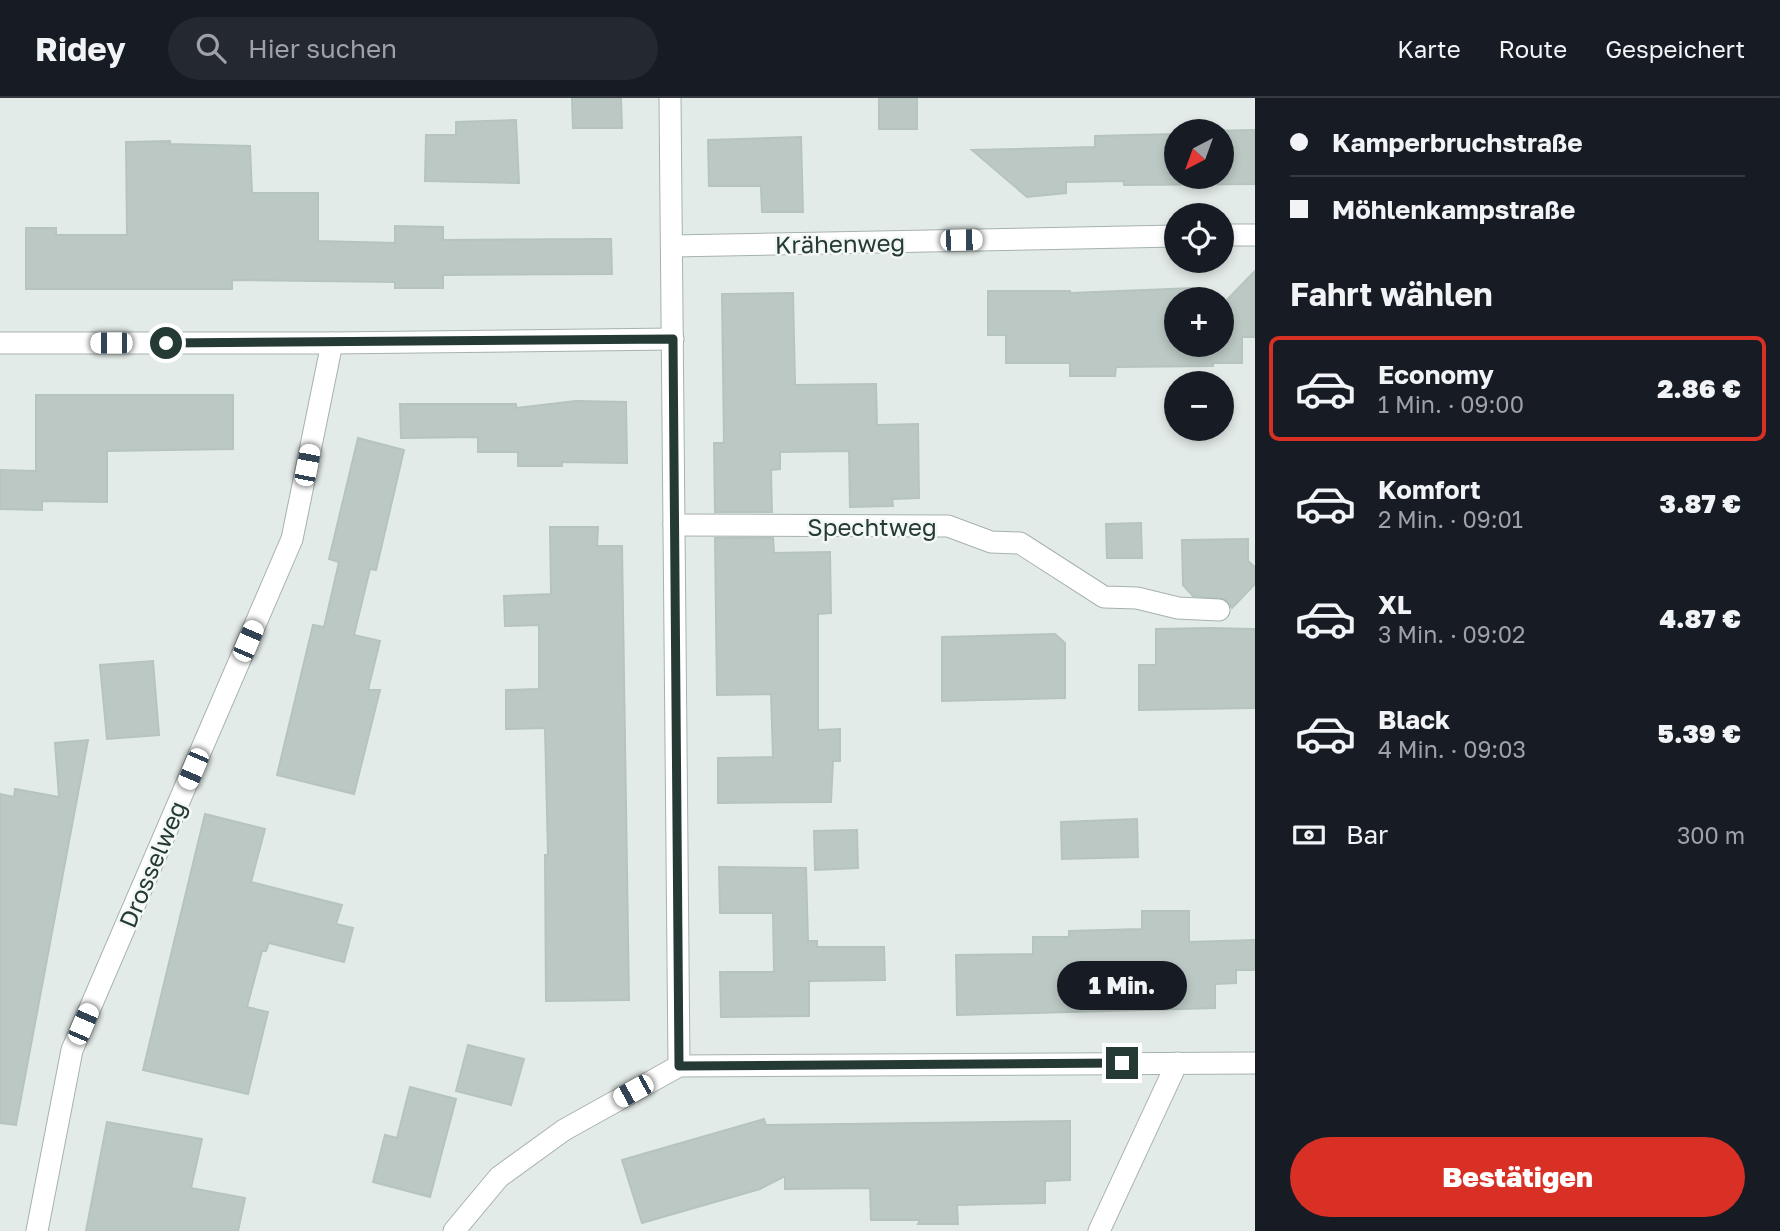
<!DOCTYPE html>
<html lang="de">
<meta charset="utf-8">
<style>
body{margin:0;font-family:"Golos Text",sans-serif;background:#242831;color:#f1f3f6;height:100vh;display:flex;flex-direction:column;font-size:26px;white-space:nowrap}
*{box-sizing:border-box;margin:0}
p{font-size:23px;color:#9ea1a6}
.icon{flex:none;width:38px;height:38px;fill:none;stroke:currentColor;stroke-width:2;stroke-linecap:round;stroke-linejoin:round}
.map{position:relative;flex:1;overflow:hidden}
.panel{display:flex;flex-direction:column;background:#171b24;width:525px}
.panel>*{flex:none}
.hud{display:grid;align-content:center;height:154px;padding:0 35px;background:#171b24}
.needle{width:46px;rotate:221deg}
.fabs{position:absolute;left:1164px;top:21px;display:grid;gap:14px}
.fabs a{display:grid;place-items:center;width:70px;height:70px;border-radius:50%;background:#171b24;box-shadow:0 4px 10px #0003;font-size:35px}
.end{position:absolute;width:32px;height:32px;margin:-16px;border:9px solid #253a35;background:#fff;box-shadow:0 0 0 4px #fff}
.from{border-radius:50%}
.bubble{position:absolute;height:49px;border-radius:24px;background:#171b24;box-shadow:0 4px 10px #0003;font-size:23px;font-weight:800;line-height:49px;text-align:center}
.car{position:absolute;width:21px;height:42px;margin:-21px -10px;border-radius:9px;box-shadow:0 0 5px 2px #0007;background:linear-gradient(#fff 24%,#345 0 40%,#fff 0 76%,#345 0 86%,#fff 0)}
.hud b{display:flex;align-items:center;gap:24px;height:66px;font-size:26px}
.hud b+b{border-top:2px solid #363941}
.hud i{width:18px;height:18px;background:#f1f3f6}
ul{padding:0;list-style:none}
li{display:flex;align-items:center;gap:21px;height:105px;margin:0 14px 10px;padding:0 21px;border:4px solid transparent;border-radius:10px}
li div{flex:1}
li b{display:block;font-size:26px}
li em{font-style:normal;font-weight:800}
li.on{border-color:#d93025}
li>.icon{width:63px;height:63px;stroke-width:1.5}
h2{padding:0 35px;font-size:32px;line-height:84px}
.pay{display:flex;align-items:center;gap:18px;height:77px;padding:0 35px;font-size:26px}
.pay p{margin-inline-start:auto}
.cta{display:flex;gap:14px;margin-top:auto;padding:14px 35px}
.cta a{flex:1;height:80px;border-radius:42px;background:#d93025;color:#fff;font-size:28px;font-weight:800;line-height:80px;text-align:center}
header{display:flex;align-items:center;gap:42px;box-sizing:border-box;height:98px;padding:0 35px;background:#171b24;border-bottom:2px solid #363941}
header strong{font-size:33px}
nav{display:flex;gap:38px;margin-inline-start:auto;font-size:24px}
.search{width:490px;height:63px;background:#242831;display:flex;align-items:center;gap:18px;box-sizing:border-box;padding:0 24px;border-radius:38px;color:#9ea1a6;font-size:26px}
main{display:flex;flex:1;min-height:0}
.map>svg:first-child{display:block}
.building{fill:#bcc8c4;stroke:#b6c4be;stroke-width:2}
.lines{fill:none;stroke-linecap:round;stroke-linejoin:round}
.minor-casing{stroke:#a6b2af;stroke-width:23}
.minor{stroke:#fff;stroke-width:21}
.route{stroke:#253a35;stroke-width:9}
.labels{text-anchor:middle;dominant-baseline:central;stroke-width:5;stroke-linejoin:round;paint-order:stroke}
.street-label{font-size:24px;fill:#253a35;stroke:#f3f8f6}
</style>
<header>
<strong>Ridey</strong>
<div class="search"><svg class="icon" aria-label="search" viewBox="0 0 24 24"><circle cx="10" cy="10" r="6"/><path d="M15 15l6 6"/></svg>Hier suchen</div>
<nav><a>Karte</a><a>Route</a><a>Gespeichert</a></nav>
</header>
<main>
<div class="map">
<svg width="1255" height="1133" viewBox="0 0 1255 1133">
<rect width="100%" height="100%" fill="#e3ebe8"/>
<g class="building">
<polygon points="572,0 621,0 622,30 573,30"/>
<rect x="879" y="0" width="38" height="31"/>
<polygon points="516,22 519,85 425,83 426,37 456,37 456,24"/>
<polygon points="1255,32 1255,86 1124,87 1124,83 1066,84 1066,95 1027,99 972,52 1095,49 1095,38 1176,36 1176,79 1222,79 1222,33 1209,33"/>
<polygon points="801,39 803,114 762,114 761,88 709,88 708,42"/>
<polygon points="170,43 170,46 250,48 252,95 318,95 318,143 395,145 395,128 443,129 443,142 611,141 612,176 443,177 443,190 395,190 395,184 232,182 232,191 26,191 26,130 56,130 56,137 127,137 126,44"/>
<polygon points="1255,173 1255,239 1242,239 1242,265 1213,265 1213,268 1116,269 1115,278 1070,278 1070,265 1006,265 1006,237 988,237 988,193 1070,193 1070,195 1193,190 1193,201 1176,201 1176,247 1222,247 1222,207"/>
<polygon points="793,195 795,287 876,286 877,327 918,326 919,400 892,401 893,408 850,409 849,353 780,354 780,371 771,372 772,414 715,414 714,345 724,345 722,196"/>
<polygon points="36,297 233,297 233,351 107,353 107,404 42,403 42,412 0,411 0,372 36,373"/>
<polygon points="576,303 626,304 627,365 562,364 562,368 518,368 518,354 478,354 478,339 401,340 400,306 516,306 516,310"/>
<polygon points="358,340 404,352 376,472 370,471 354,537 380,543 368,592 380,592 354,696 277,677 313,527 324,529 339,464 329,461"/>
<polygon points="1141,425 1142,460 1107,460 1106,426"/>
<polygon points="550,429 598,429 597,448 622,448 629,902 546,903 545,757 548,757 545,630 506,631 506,592 539,591 539,527 505,528 504,498 551,496"/>
<polygon points="715,440 773,440 774,455 830,454 831,515 818,516 818,632 840,631 840,663 833,663 831,704 718,705 718,660 773,659 771,596 717,597"/>
<polygon points="1248,441 1248,463 1255,469 1255,486 1232,510 1225,501 1193,498 1183,487 1182,442"/>
<polygon points="1211,530 1255,531 1255,610 1139,612 1139,567 1156,567 1156,531"/>
<polygon points="1055,536 1065,545 1065,600 942,603 942,539"/>
<polygon points="153,563 159,637 107,641 100,567"/>
<polygon points="88,642 16,1027 0,1025 0,696 14,699 15,691 59,699 55,645"/>
<polygon points="205,716 265,731 251,784 342,807 336,826 353,830 344,864 269,845 266,853 262,853 247,909 268,914 248,996 143,972"/>
<polygon points="1137,721 1138,759 1062,761 1061,724"/>
<polygon points="857,732 858,770 815,772 814,733"/>
<polygon points="719,769 806,770 808,843 817,843 817,849 884,849 885,882 809,883 809,918 721,919 720,874 774,874 773,815 720,815"/>
<polygon points="1142,813 1189,813 1189,844 1255,842 1255,872 1236,872 1236,885 1215,886 1215,910 957,917 956,857 1033,856 1033,839 1069,839 1069,833 1142,831"/>
<polygon points="468,947 524,961 511,1007 456,993"/>
<polygon points="410,989 456,1001 430,1099 373,1084 385,1037 397,1040"/>
<polygon points="764,1021 766,1027 1070,1023 1070,1082 1045,1083 1045,1105 957,1107 958,1126 918,1126 920,1122 871,1122 870,1090 785,1091 785,1078 760,1091 642,1125 622,1062"/>
<polygon points="107,1024 202,1041 191,1090 245,1100 238,1133 86,1133"/>
</g>
<g class="lines">
<g class="minor-casing">
<g id="minor">
<polyline points="670,0 679,968"/>
<polyline points="1222,137 1255,137"/>
<polyline points="672,148 1176,138"/>
<polyline points="0,245 332,245 673,241"/>
<polyline points="674,427 948,428 991,444 1020,445 1104,499 1137,500 1178,510 1219,512"/>
<polyline points="37,1133 72,952 292,441 332,245"/>
<polyline points="454,1133 499,1079 564,1032 679,968 1255,965"/>
<polyline points="1099,1133 1177,965"/>
</g>
</g>
<use href="#minor" class="minor"/>
</g>
<g class="lines">
<polyline class="route" points="166,245 673,241 679,968 1122,965"/>
</g>
<g class="labels">
<g class="street-label">
<text transform="translate(840 145) rotate(-1)">Krähenweg</text>
<text x="872" y="428">Spechtweg</text>
<text transform="translate(152 766) rotate(-67)">Drosselweg</text>
</g>
</g>
</svg>
<div class="fabs">
<a><svg class="needle" viewBox="-14 -14 28 28"><path d="M0-13l5 13h-10z" fill="#e53935"/><path d="M0 13l5-13h-10z" fill="#9ea1a6"/></svg></a>
<a><svg class="icon" aria-label="locate" viewBox="0 0 24 24"><circle cx="12" cy="12" r="6"/><path d="M12 2v4M12 18v4M2 12h4M18 12h4"/></svg></a>
<a>+</a>
<a>−</a>
</div>
<i class="end from" style="left:166px;top:245px"></i>
<i class="end" style="left:1122px;top:965px"></i>
<div class="bubble" style="left:1057px;top:863px;width:130px">1 Min.</div>
<i class="car" style="left:961px;top:142px;rotate:89deg"></i>
<i class="car" style="left:111px;top:245px;rotate:270deg"></i>
<i class="car" style="left:307px;top:367px;rotate:11deg"></i>
<i class="car" style="left:248px;top:543px;rotate:23deg"></i>
<i class="car" style="left:193px;top:671px;rotate:203deg"></i>
<i class="car" style="left:83px;top:926px;rotate:23deg"></i>
<i class="car" style="left:633px;top:993px;rotate:241deg"></i>
</div>
<section class="panel">
<div class="hud">
<b><i class="from"></i>Kamperbruchstraße</b>
<b><i></i>Möhlenkampstraße</b>
</div>
<h2>Fahrt wählen</h2>
<ul>
<li class="on"><svg class="icon" aria-label="car" viewBox="0 0 24 24"><path d="M5 17H2v-5l4-1 3-4h7l3 4 3 1v5h-3M9 17h6M6 11h13"/><circle cx="7" cy="17" r="2"/><circle cx="17" cy="17" r="2"/></svg><div><b>Economy</b><p>1 Min. · 09:00</p></div><em>2.86 €</em></li>
<li><svg class="icon" aria-label="car" viewBox="0 0 24 24"><path d="M5 17H2v-5l4-1 3-4h7l3 4 3 1v5h-3M9 17h6M6 11h13"/><circle cx="7" cy="17" r="2"/><circle cx="17" cy="17" r="2"/></svg><div><b>Komfort</b><p>2 Min. · 09:01</p></div><em>3.87 €</em></li>
<li><svg class="icon" aria-label="car" viewBox="0 0 24 24"><path d="M5 17H2v-5l4-1 3-4h7l3 4 3 1v5h-3M9 17h6M6 11h13"/><circle cx="7" cy="17" r="2"/><circle cx="17" cy="17" r="2"/></svg><div><b>XL</b><p>3 Min. · 09:02</p></div><em>4.87 €</em></li>
<li><svg class="icon" aria-label="car" viewBox="0 0 24 24"><path d="M5 17H2v-5l4-1 3-4h7l3 4 3 1v5h-3M9 17h6M6 11h13"/><circle cx="7" cy="17" r="2"/><circle cx="17" cy="17" r="2"/></svg><div><b>Black</b><p>4 Min. · 09:03</p></div><em>5.39 €</em></li>
</ul>
<div class="pay"><svg class="icon" aria-label="cash" viewBox="0 0 24 24"><path d="M3 7h18v10H3z"/><circle cx="12" cy="12" r="2"/></svg>Bar<p>300 m</p></div>
<div class="cta"><a>Bestätigen</a></div>
</section>
</main>
